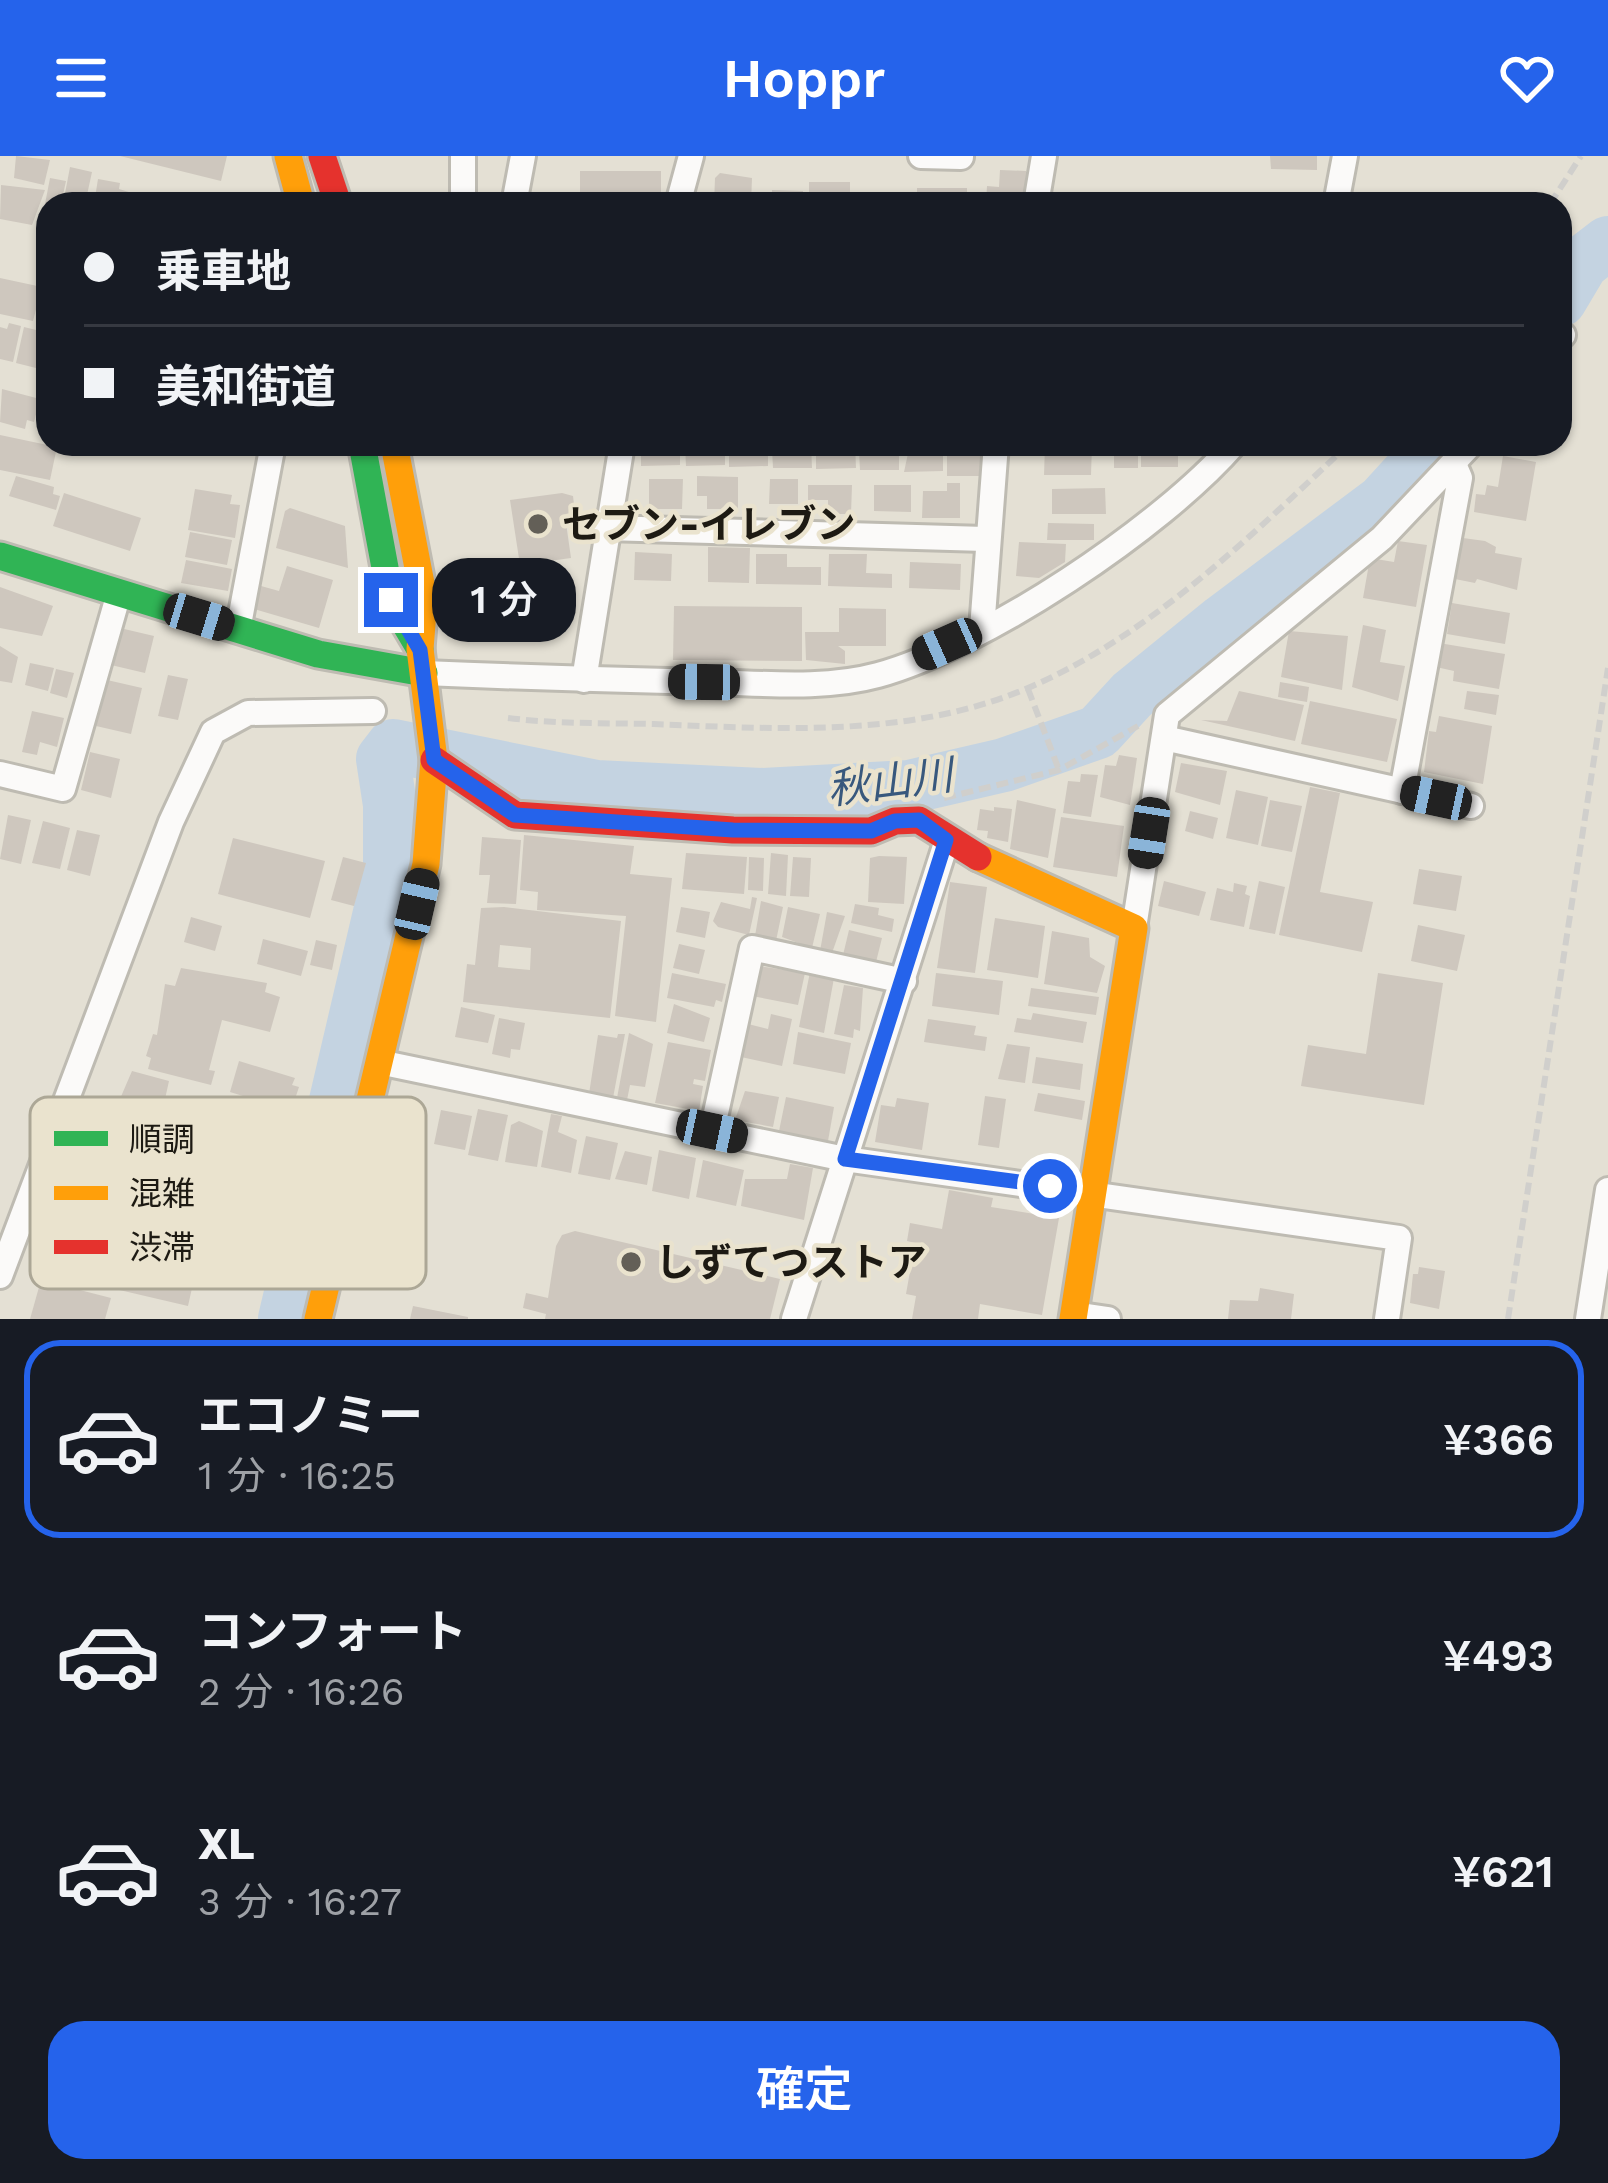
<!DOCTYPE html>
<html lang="ja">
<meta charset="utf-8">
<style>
body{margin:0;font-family:"Work Sans","Noto Sans JP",sans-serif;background:#20242c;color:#f1f3f6;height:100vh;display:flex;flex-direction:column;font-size:45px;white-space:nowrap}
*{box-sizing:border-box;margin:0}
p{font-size:39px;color:#9ea1a6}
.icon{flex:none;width:66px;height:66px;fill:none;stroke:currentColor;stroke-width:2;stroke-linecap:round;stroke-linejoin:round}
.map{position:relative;height:1163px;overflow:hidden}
.sheet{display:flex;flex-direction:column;background:#171b24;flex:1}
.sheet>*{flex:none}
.guide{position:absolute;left:36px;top:36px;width:1536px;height:264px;border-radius:36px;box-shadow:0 3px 9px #0004;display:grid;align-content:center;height:264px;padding:0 48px;background:#171b24}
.end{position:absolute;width:54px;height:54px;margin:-27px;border:15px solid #2563eb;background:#fff;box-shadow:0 0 0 6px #fff}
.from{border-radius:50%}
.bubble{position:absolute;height:84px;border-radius:36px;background:#171b24;box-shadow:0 3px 9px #0004;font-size:39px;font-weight:600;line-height:84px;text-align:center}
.car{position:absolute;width:36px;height:72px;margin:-36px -18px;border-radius:15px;box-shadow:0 0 9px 3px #0007;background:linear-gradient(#222 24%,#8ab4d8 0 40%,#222 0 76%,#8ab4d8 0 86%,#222 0)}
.guide b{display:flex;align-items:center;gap:42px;height:114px;font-size:45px}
.guide b+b{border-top:3px solid #363941}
.guide i{width:30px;height:30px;background:#f1f3f6}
ul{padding:21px 0 0;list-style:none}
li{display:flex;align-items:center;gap:36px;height:198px;margin:0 24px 18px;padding:0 24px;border:6px solid transparent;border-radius:36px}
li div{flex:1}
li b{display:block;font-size:45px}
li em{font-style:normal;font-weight:600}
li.on{border-color:#2563eb}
li>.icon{width:108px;height:108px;stroke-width:1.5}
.action{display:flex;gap:24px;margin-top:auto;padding:24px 48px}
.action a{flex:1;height:138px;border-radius:36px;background:#2563eb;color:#fff;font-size:48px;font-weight:600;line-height:138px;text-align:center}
header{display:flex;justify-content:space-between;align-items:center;height:156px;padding:0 48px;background:#2563eb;color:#fff;font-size:54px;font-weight:600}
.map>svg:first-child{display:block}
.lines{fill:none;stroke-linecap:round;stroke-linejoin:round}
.river{stroke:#c4d3e1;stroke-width:54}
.building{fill:#cec7be;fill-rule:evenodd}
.street-casing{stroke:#bebbb2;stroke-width:30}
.fast-casing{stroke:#bebbb2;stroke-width:33}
.slow-casing{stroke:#bebbb2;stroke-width:33}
.jam-casing{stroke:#bebbb2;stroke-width:33}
.path{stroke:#d0cfcc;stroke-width:6;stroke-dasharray:12 6;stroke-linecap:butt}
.street{stroke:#fbfaf9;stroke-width:24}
.fast{stroke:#30b455;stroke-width:27}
.slow{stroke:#ff9f0a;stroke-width:27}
.jam{stroke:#e5322d;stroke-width:27}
.route{stroke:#2563eb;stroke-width:15}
.poi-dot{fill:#635f57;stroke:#eae3ce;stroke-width:4.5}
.labels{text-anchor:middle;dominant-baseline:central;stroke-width:9;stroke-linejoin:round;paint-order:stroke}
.poi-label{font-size:39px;font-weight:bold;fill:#1d1a13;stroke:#eae3ce;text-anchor:start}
.water-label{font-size:42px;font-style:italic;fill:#38587d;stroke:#eae3ce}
.key{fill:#eae3ce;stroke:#aca796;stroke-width:3}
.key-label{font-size:33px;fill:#1d1a13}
</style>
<header><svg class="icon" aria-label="menu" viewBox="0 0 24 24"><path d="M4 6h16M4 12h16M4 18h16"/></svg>Hoppr<svg class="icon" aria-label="heart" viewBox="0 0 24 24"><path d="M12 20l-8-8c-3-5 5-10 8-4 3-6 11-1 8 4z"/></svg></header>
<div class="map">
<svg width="1608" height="1163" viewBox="0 0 1608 1163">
<rect width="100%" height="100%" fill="#e4e0d4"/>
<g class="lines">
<g class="river">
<polyline points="1560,144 1582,107 1608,87"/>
<polyline points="285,1163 390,714 390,649 383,603 393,590 596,631 761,639 909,631 1004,609 1098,576 1132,539 1223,465 1383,345 1435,288"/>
</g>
</g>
<g class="building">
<polygon points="16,0 50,4 44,29 14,22"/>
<polygon points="120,0 227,0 221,25"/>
<polygon points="1270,0 1317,0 1317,14 1271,13"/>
<polygon points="70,11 92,16 85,48 63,48"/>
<polygon points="1000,14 1026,15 1025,48 986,48 987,30 999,31"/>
<rect x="580" y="15" width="81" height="33"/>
<polygon points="720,17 752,22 751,48 714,48 715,22"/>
<polygon points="50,22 66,25 61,48 45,48"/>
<polygon points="98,23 120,27 119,33 132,37 130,48 94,48"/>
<rect x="809" y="26" width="41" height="22"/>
<polygon points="1,29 45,34 32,69 0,63"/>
<rect x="917" y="32" width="50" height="16"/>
<polygon points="772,34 803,35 803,48 760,48 760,41 772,41"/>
<polygon points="861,36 909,37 908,48 860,48"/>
<polygon points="0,122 42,131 33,165 0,158"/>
<polygon points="9,167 21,170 13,206 0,203 0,171 7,173"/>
<polygon points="24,171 48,177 48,215 16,207"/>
<polygon points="2,233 40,243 34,266 27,264 25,273 0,266"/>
<polygon points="0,279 57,291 50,324 0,314"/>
<polygon points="647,288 680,288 680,309 641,310 641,290"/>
<polygon points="691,288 725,288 725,309 686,310 685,290"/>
<polygon points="735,288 768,288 768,310 729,311 729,291"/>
<polygon points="778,288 811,288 812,312 773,312 772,293"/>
<polygon points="822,288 855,288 856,312 816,313 816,294"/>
<polygon points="865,288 899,288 899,314 860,314 859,295 865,294"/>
<polygon points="910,288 943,288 943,315 904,316"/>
<rect x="947" y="288" width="33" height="32"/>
<polygon points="1045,289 1092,289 1091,319 1044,319"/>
<polygon points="1141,293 1178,294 1178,311 1141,311"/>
<rect x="1114" y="294" width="24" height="18"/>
<polygon points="1503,300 1536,306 1526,365 1474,356 1476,338 1485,339 1487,329 1498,331"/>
<polygon points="16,320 54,331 53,338 60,340 56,354 9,340"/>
<polygon points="697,320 738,321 738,353 707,353 707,340 697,340"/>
<polygon points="649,323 683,323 682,353 649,353"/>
<polygon points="770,323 798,323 798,348 769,348"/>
<polygon points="947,327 960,327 960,362 922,362 923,335 947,335"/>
<polygon points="808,329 852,329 851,358 828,358 828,344 808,344"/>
<polygon points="874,329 911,329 911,356 874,355"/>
<polygon points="1105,332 1106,358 1052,358 1052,333"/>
<polygon points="195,333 232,339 230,348 240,349 235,382 188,374"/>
<polygon points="64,337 141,362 130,395 53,370"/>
<polygon points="562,337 573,340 576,365 566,367 571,402 520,409 510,344"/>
<polygon points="290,352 345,370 348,412 276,392 285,355"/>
<polygon points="1048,367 1094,368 1094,384 1047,384"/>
<polygon points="190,376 232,384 227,409 185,401"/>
<polygon points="1463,382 1485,385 1496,391 1495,397 1522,402 1517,434 1477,423 1475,427 1455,423"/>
<polygon points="1398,385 1427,389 1416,451 1363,442 1370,402 1394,406"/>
<polygon points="1019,386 1066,388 1065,406 1039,422 1016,420"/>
<polygon points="708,391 750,392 749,427 708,426"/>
<polygon points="635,396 672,398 671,425 634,424"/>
<polygon points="756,398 787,398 787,411 821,411 821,429 756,428"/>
<polygon points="829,398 867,398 866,417 892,418 892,432 828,430"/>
<polygon points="186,404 232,413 228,435 181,427"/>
<polygon points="910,406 961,408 960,434 909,432"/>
<polygon points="287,410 333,424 319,472 254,453 261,430 279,435"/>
<polygon points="0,431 53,450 42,480 0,472"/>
<polygon points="1452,447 1510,457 1505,488 1447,478"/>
<polygon points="674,450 802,451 802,505 673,504"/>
<polygon points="839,452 886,453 886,490 838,490 845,495 845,508 806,504 805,476 839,476"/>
<polygon points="1363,469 1386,474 1380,506 1405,510 1398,545 1352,531"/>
<polygon points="120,472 154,480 145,517 111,509"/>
<polygon points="1289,475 1348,480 1342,534 1281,521"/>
<polygon points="1439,487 1505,498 1499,533 1453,525 1454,515 1436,511"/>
<polygon points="0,490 18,501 12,527 0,525"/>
<polygon points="30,507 54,512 48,535 25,529"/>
<polygon points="56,513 74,517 67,542 50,537"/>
<polygon points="168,519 188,523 178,564 158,560"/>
<polygon points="107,524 142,532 131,578 96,570"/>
<polygon points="1280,526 1309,531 1307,546 1278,541"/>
<polygon points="1239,535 1304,549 1295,585 1201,564 1227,565"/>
<polygon points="1467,535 1499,539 1496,559 1464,553"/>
<polygon points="1310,545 1397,563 1387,606 1301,588"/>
<polygon points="32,555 64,562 57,591 40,586 37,599 22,596"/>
<polygon points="1439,560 1492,570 1483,628 1424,616 1429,575 1436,576"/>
<polygon points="90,596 120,603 111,642 81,634"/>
<polygon points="1119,599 1137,602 1130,649 1100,641 1105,609 1116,610"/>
<polygon points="1181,607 1227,615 1220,649 1175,636"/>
<polygon points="1081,618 1098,619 1091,661 1063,657 1068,625 1080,626"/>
<polygon points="1310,631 1340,637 1320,736 1373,746 1362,796 1279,779"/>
<polygon points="1236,634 1268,641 1258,689 1226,682"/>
<polygon points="1017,644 1056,653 1048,702 1010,693"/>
<polygon points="1270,644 1302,650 1292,696 1261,690"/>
<polygon points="994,651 1012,653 1008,686 987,682 988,675 977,674 980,653 994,655"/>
<polygon points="1190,655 1218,662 1213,683 1185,675"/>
<polygon points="8,659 31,664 21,708 0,703"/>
<polygon points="1061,661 1124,670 1117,721 1053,711"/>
<polygon points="43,665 70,672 60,713 32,707"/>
<polygon points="77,674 100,679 90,720 67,714"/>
<polygon points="524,679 634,690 630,718 672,722 656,866 615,860 626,760 537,754 538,736 520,734"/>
<polygon points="482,681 521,684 516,748 487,747 490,719 479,719"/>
<polygon points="233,682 325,705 310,762 218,738"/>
<polygon points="686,697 747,701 744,738 682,733"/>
<polygon points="771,697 788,699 786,740 768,738"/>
<polygon points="879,700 907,701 904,748 868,746 870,702"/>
<polygon points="343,701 366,707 354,750 331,744"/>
<polygon points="749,701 764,702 763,735 748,734"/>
<polygon points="793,701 811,702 809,741 790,740"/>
<polygon points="1419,713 1462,720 1456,755 1413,748"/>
<polygon points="1164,725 1206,736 1199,760 1158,750"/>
<polygon points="1259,725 1285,731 1275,778 1249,773"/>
<polygon points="950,726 987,731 975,817 937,812"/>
<polygon points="1234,727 1247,730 1245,738 1250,740 1244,771 1210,764 1217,732 1233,736"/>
<polygon points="752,741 757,742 749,779 718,771 713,765 721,746 750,753"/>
<polygon points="761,745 783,751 776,785 755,780"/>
<polygon points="855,748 879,752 878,759 894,763 892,776 851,767"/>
<path d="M504 751 621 765 610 862 463 846 467 808 475 809 481 752ZM500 789 531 792 530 814 498 811Z"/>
<polygon points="681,751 710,756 705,782 676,776"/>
<polygon points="788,751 820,758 812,792 782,781"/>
<polygon points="827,756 845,760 832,797 820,795"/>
<polygon points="191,761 222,770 215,795 184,786"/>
<polygon points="995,762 1045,770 1038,822 987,814"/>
<polygon points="1418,769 1465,779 1457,815 1411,805"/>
<polygon points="849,774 882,782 876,806 843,799"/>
<polygon points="1052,775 1089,782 1090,801 1105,810 1097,837 1044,828"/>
<polygon points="263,783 308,795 301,820 257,808"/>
<polygon points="316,784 337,789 332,814 310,809"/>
<polygon points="679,788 705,794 699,818 673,812"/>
<polygon points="758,810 805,817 798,849 752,840"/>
<polygon points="181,812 267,827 265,836 280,841 270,876 222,864 209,914 215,915 211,929 148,913 151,902 146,900 153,878 157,879 165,828 175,830"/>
<polygon points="810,816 834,822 824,877 799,871"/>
<polygon points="672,817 726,828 722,846 716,844 714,851 667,842"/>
<polygon points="936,817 1003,825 999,859 932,850"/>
<polygon points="1378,817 1443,827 1424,949 1301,930 1308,889 1366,898"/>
<polygon points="844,829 863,832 860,875 854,873 853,882 834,878"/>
<polygon points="1031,832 1099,841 1096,859 1028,850"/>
<polygon points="674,848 710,862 704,886 667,877"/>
<polygon points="461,851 495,859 488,887 455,881"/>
<polygon points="1033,857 1087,866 1083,887 1014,876 1017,862 1031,864"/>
<polygon points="771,858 792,863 782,910 741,901 748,868 768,873"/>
<polygon points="499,862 525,867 520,894 511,893 510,902 492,898"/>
<polygon points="928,863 976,870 974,879 987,881 985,895 924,886"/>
<polygon points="798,876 851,887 845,918 793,908"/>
<polygon points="629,877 653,888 645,931 630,929 627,944 617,942"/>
<polygon points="618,878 625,878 613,942 589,938 598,879 617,882"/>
<polygon points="668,886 711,894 705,925 694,923 693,928 703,930 699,955 655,947"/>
<polygon points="1007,888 1030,891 1025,927 998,923"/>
<polygon points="1036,901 1083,908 1080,934 1032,927"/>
<polygon points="239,905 295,922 292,929 299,931 291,955 230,936"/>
<polygon points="132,915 169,925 157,979 223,993 188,1150 68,1122 104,980"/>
<polygon points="745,935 779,941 773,971 735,964"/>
<polygon points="1038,937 1085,945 1082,964 1034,955"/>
<polygon points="985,940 1006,943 999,992 978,989"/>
<polygon points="786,941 834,951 828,985 779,975"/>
<polygon points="897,942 929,947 922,994 875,986 881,949 895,951"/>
<polygon points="478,953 508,959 498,1005 468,999"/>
<polygon points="441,954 472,960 465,994 434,988"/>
<polygon points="551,958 562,960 558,976 577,984 571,1017 541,1011"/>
<polygon points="519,965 543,975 537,1011 505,1006 511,969"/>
<polygon points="586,980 618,987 610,1024 578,1018"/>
<polygon points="659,994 696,1002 689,1043 652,1035"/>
<polygon points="625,995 652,1001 647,1029 615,1023"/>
<polygon points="703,1004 744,1014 736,1050 696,1041"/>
<polygon points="790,1008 813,1012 804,1064 741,1050 745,1023 787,1023"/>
<polygon points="949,1034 993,1042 991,1051 1059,1062 1042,1159 980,1148 978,1163 912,1163 916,1140 906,1138 915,1087 907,1085 910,1067 942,1073"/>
<polygon points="575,1075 780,1123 770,1163 545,1163 546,1158 523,1152 526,1137 548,1142 556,1090 562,1079"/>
<polygon points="1419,1111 1445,1115 1439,1153 1410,1147 1413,1118 1418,1118"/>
<polygon points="41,1124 111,1142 105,1163 30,1163"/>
<polygon points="1260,1132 1294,1138 1291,1163 1228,1163 1230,1144 1258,1145"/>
<polygon points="413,1150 468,1161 468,1163 410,1163"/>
</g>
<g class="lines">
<g class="street-casing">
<g id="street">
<polyline points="921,0 961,1"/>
<polyline points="463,48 463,0"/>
<polyline points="514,48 523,0"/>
<polyline points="678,48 691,0"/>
<polyline points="1036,48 1044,0"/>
<polyline points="1336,48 1345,0"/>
<polyline points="1560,182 1563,179"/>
<polyline points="605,372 985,383"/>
<polyline points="982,473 996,288"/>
<polyline points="238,474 273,288"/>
<path d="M424 517C518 521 612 524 706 526 762 527 823 534 878 519 984 490 1162 371 1234 288"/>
<polyline points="584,524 622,288"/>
<polyline points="1164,582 1471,650"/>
<polyline points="0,618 63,633 119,437"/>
<polyline points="1402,635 1460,322 1454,308"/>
<polyline points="1134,772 1167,559 1382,382 1471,288"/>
<polyline points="379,906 845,1003 1399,1082 1387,1163"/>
<polyline points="712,975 752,792 904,825"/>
<polyline points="0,1120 171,666 213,576 248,557 373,555"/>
<polyline points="1074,1158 1108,1163"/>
<polyline points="794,1163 947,684"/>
<polyline points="1588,1163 1608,1034"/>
</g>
</g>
<g class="fast-casing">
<g id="fast">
<polyline points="362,288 391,444 420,493"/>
<polyline points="0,400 318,498 424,517"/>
</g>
</g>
<g class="slow-casing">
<g id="slow">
<polyline points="288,0 301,48"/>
<polyline points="978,701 1134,772 1073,1163"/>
<polyline points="318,1163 426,708 434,604 420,493 424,443 394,288"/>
</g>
</g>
<g class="jam-casing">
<g id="jam">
<polyline points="322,0 338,48"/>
<polyline points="434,604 515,659 733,674 871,675 895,665 919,664 978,701"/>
</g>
</g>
<g class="path">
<polyline points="1550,48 1581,0"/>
<polyline points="1028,533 1059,614"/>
<path d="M508 562C556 568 605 567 654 568 776 573 907 582 1023 534 1147 483 1253 378 1349 288"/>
<polyline points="944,642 1059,614 1138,570"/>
<polyline points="1508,1163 1608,512"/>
</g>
<use href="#street" class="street"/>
<use href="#fast" class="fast"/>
<use href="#slow" class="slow"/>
<use href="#jam" class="jam"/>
</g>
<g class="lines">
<polyline class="route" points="391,444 420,494 434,604 515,659 733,674 871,675 895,665 919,664 946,684 845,1003 1050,1030"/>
</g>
<g class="poi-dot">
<circle cx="538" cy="368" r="12"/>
<circle cx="631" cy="1106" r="12"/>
</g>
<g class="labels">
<g class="poi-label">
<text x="562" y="368">セブン-イレブン</text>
<text x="655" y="1106">しずてつストア</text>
</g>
<g class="water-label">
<text transform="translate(890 626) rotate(-7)">秋山川</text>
</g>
</g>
<rect x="30" y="941" width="396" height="192" rx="18" class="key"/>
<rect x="54" y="975" width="54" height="15" fill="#30b455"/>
<rect x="54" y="1030" width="54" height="14" fill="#ff9f0a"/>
<rect x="54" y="1084" width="54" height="14" fill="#e5322d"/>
<g class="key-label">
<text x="129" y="995">順調</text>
<text x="129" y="1049">混雑</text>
<text x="129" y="1103">渋滞</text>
</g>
</svg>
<i class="end from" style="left:1050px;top:1030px"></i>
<i class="end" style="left:391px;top:444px"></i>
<div class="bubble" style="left:432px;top:402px;width:144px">1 分</div>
<i class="car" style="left:199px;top:461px;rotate:107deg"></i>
<i class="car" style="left:947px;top:488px;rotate:246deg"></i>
<i class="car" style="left:704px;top:526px;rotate:271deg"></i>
<i class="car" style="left:1436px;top:642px;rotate:282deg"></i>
<i class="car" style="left:1149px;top:677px;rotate:189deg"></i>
<i class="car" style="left:417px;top:748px;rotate:13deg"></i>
<i class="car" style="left:712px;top:975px;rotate:102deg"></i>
<div class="guide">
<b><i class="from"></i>乗車地</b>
<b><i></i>美和街道</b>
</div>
</div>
<section class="sheet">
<ul>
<li class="on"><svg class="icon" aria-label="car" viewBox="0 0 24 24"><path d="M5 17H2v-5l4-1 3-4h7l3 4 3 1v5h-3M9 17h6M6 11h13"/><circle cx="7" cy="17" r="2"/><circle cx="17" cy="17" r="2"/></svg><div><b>エコノミー</b><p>1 分 · 16:25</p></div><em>¥366</em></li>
<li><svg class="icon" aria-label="car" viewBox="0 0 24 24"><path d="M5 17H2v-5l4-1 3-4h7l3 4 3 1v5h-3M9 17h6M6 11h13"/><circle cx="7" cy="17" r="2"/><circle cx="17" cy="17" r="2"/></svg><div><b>コンフォート</b><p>2 分 · 16:26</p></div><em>¥493</em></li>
<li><svg class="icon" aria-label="car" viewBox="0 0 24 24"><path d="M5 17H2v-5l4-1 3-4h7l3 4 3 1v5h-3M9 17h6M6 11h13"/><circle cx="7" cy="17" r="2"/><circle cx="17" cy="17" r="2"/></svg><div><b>XL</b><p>3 分 · 16:27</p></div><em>¥621</em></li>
</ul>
<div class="action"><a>確定</a></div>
</section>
